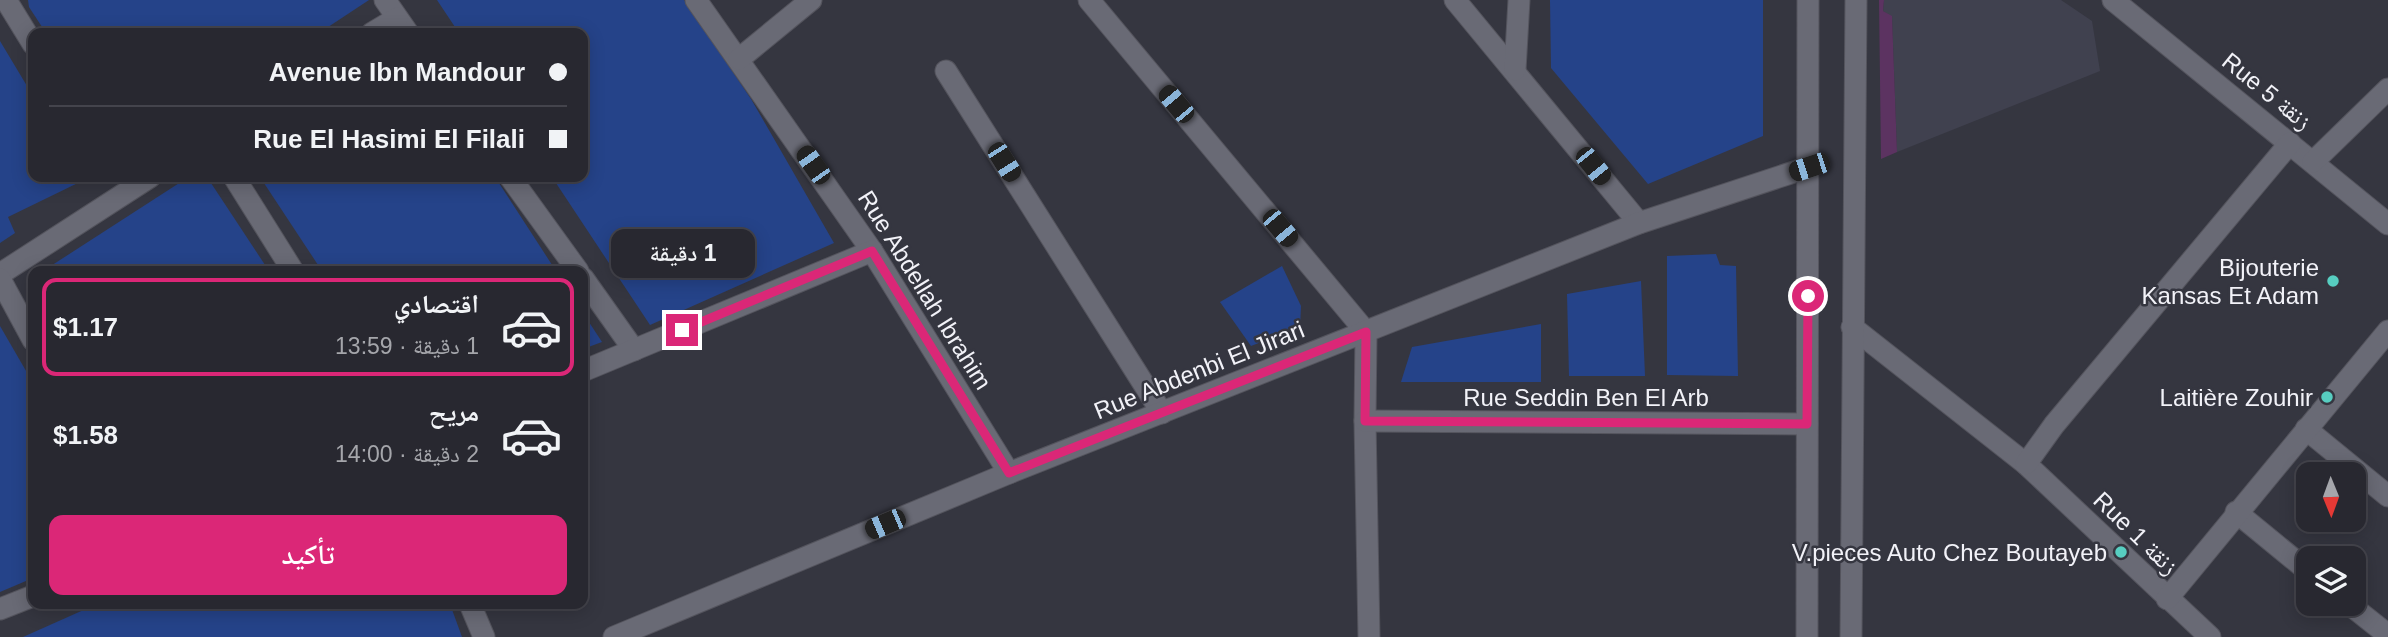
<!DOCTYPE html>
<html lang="ar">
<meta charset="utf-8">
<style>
body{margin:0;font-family:Helvetica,"Noto Naskh Arabic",sans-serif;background:#34343c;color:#f1f3f6;direction:rtl;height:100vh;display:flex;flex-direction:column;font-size:26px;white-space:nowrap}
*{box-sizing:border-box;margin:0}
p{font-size:23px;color:#a5a6ab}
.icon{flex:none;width:38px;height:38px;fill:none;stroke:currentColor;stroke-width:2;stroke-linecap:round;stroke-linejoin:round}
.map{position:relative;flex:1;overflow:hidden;direction:ltr}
.sheet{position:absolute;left:28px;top:266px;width:560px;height:343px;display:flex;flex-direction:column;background:#282830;border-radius:14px;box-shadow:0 4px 18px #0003,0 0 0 2px #44444c;direction:rtl}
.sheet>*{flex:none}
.guide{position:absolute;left:28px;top:28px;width:560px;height:154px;border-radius:14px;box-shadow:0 4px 18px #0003,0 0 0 2px #44444c;direction:rtl;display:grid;align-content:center;height:154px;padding:0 21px;background:#282830}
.needle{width:46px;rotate:179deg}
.tools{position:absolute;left:2296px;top:462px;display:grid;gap:14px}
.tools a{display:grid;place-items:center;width:70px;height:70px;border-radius:14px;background:#282830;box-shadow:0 4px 18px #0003,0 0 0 2px #44444c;font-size:35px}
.end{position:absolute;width:32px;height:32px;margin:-16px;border:9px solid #db2777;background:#fff;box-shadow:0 0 0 4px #fff}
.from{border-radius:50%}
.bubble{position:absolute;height:49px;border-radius:14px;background:#282830;box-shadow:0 4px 18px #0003,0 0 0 2px #44444c;font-size:23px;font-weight:600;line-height:49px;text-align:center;direction:rtl}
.car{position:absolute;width:21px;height:42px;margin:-21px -10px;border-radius:9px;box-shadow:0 0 5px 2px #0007;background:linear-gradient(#222 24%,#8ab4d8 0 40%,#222 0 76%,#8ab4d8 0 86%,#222 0)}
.guide b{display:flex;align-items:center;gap:24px;height:66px;font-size:26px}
.guide b+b{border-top:2px solid #44444c}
.guide i{width:18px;height:18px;background:#f1f3f6}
ul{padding:12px 0 0;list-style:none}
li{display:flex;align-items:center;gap:21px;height:98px;margin:0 14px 10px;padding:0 7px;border:4px solid transparent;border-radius:14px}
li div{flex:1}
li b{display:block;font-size:26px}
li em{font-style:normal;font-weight:600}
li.on{border-color:#db2777}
li>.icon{width:63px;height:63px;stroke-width:1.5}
.cta{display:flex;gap:14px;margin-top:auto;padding:14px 21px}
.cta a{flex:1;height:80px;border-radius:14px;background:#db2777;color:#fff;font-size:28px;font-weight:600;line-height:80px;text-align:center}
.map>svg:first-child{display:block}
.built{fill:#40414f}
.green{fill:#5c3361}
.building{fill:#254389}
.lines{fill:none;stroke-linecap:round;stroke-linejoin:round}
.minor-casing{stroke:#54545d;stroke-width:23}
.minor{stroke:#696a75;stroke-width:21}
.route{stroke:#db2777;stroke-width:9}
.poi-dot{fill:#57cec1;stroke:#353640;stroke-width:2.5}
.labels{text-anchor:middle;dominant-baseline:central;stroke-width:5;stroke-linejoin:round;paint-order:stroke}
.street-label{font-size:24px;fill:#f2f2f8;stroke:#353640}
.poi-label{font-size:24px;fill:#f2f2f8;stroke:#353640;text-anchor:end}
</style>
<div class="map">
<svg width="2388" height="637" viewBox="0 0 2388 637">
<rect width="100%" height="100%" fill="#353640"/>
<polygon class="built" points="1884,0 2061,0 2092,21 2100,71 1897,152 1892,17 1883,11"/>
<polygon class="green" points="1879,0 1884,0 1883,11 1892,16 1897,152 1881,159"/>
<g class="building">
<polygon points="28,0 369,0 319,33 46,33 29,7"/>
<polygon points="437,0 684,0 751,99 834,243 650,325 552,177 583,177 583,33 459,33"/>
<polygon points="1550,0 1763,0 1763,136 1648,184 1551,68"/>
<polygon points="0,41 33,96 33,177 82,177 84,180 8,217 15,233 0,243"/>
<polygon points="260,177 495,177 556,271 322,271"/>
<polygon points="187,178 209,180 269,271 43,271"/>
<polygon points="1716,254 1720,265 1736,266 1738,376 1667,375 1667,256"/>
<polygon points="1282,266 1301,306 1300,327 1251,346 1220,302"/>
<polygon points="1641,281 1645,376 1569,376 1567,294"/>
<polygon points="583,313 602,342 583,349"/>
<polygon points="1541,324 1541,382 1401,382 1412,347"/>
<polygon points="0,326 33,383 33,578 0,592"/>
<polygon points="97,604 450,604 462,637 23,637"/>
</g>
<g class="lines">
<g class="minor-casing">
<g id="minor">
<polyline points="6,0 33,44"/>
<polyline points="385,0 408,33"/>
<polyline points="696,0 872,251 1009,473"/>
<polyline points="1089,0 1366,332 1365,421 1369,637"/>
<polyline points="1455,0 1639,223"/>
<polyline points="2113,0 2388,224"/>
<polyline points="372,33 397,18"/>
<polyline points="739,59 811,0"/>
<polyline points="1515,70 1519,0"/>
<polyline points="946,71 1162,413"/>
<polyline points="2313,162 2388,89"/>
<polyline points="234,177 293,271"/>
<polyline points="510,177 578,271"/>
<polyline points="0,274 150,177"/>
<polyline points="583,278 634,350"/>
<polyline points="0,279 33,340"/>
<polyline points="1852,327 2026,464 2210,637"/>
<polyline points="583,371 872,251"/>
<polyline points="1365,421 1807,424"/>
<polyline points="2306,429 2388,496"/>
<polyline points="2026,464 2054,425 2290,143"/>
<polyline points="2236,512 2308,571"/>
<polyline points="2167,599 2388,331"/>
<polyline points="470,604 484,637"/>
<polyline points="2349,604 2388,635"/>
<polyline points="0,609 33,596"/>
<polyline points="614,637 1009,473 1639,223 1809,167"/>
<polyline points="1807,637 1808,0"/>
<polyline points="1851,637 1856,0"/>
</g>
</g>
<use href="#minor" class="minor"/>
</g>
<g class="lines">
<polyline class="route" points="682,330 872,251 1009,473 1366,332 1365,421 1807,424 1808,296"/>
</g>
<g class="poi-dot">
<circle cx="2333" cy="281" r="7"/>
<circle cx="2327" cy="397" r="7"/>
<circle cx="2121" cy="552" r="7"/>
</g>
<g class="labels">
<g class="street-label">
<text transform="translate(2267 91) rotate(39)">Rue 5 زنقة</text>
<text transform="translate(925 290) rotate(58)">Rue Abdellah Ibrahim</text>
<text transform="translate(1199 370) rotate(-22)">Rue Abdenbi El Jirari</text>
<text x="1586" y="397">Rue Seddin Ben El Arb</text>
<text transform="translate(2136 533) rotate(44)">Rue 1 زنقة</text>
</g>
<g class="poi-label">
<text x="2319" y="267">Bijouterie<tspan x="2319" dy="28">Kansas Et Adam</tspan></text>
<text x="2313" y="397">Laitière Zouhir</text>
<text x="2107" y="552">V.pieces Auto Chez Boutayeb</text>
</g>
</g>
</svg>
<div class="tools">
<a><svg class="needle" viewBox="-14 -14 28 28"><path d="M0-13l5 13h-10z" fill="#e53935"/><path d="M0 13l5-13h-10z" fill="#a5a6ab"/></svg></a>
<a><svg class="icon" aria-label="layers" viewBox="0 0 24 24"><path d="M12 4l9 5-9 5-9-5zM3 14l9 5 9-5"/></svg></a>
</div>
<i class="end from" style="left:1808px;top:296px"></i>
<i class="end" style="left:682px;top:330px"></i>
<div class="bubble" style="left:611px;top:229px;width:144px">1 دقيقة</div>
<i class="car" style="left:1176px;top:104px;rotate:320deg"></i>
<i class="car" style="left:1004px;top:162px;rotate:148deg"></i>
<i class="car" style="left:813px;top:165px;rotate:325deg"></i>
<i class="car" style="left:1593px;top:166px;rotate:141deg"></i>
<i class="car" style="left:1809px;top:167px;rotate:252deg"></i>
<i class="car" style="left:1280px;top:228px;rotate:140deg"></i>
<i class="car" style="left:885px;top:524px;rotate:247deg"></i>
<div class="guide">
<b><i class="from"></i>Avenue Ibn Mandour</b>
<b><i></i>Rue El Hasimi El Filali</b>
</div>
<section class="sheet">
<ul>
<li class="on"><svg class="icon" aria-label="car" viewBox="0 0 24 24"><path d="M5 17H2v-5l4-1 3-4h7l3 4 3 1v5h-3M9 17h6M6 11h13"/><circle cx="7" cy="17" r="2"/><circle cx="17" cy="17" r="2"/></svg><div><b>اقتصادي</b><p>1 دقيقة · 13:59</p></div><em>$1.17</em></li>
<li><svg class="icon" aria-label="car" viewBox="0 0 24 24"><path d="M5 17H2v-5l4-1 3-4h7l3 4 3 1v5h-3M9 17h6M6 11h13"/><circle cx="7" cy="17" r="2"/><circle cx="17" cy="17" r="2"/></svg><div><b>مريح</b><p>2 دقيقة · 14:00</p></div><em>$1.58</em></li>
</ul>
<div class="cta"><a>تأكيد</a></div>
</section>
</div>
